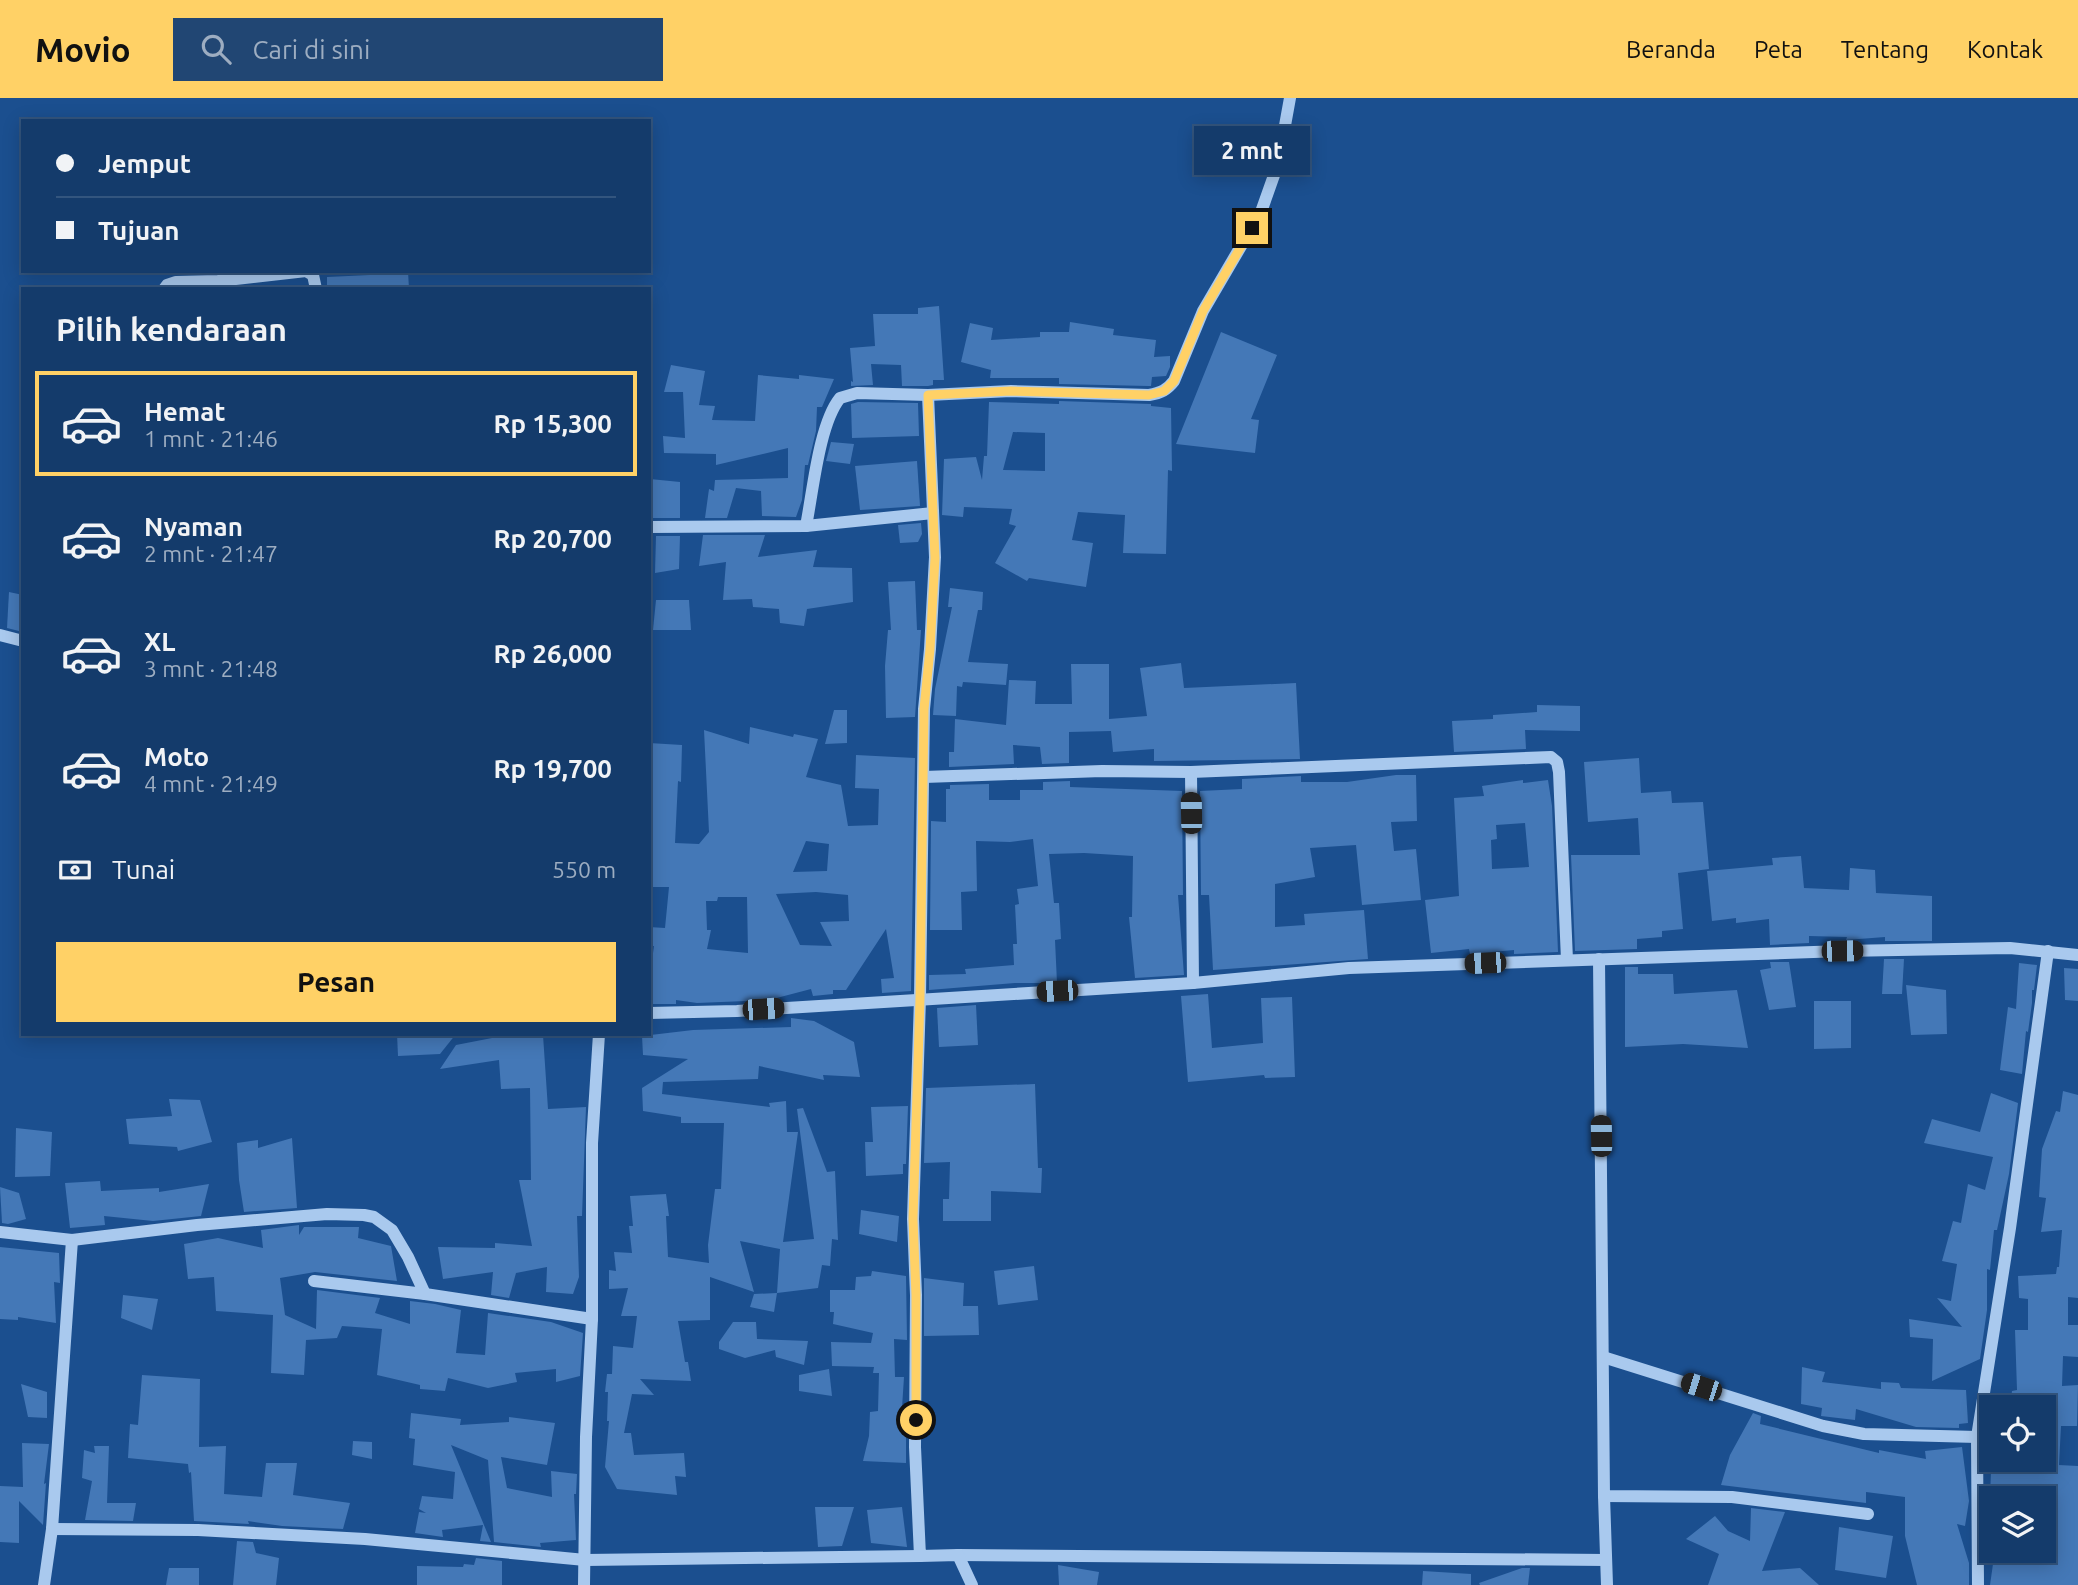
<!DOCTYPE html>
<html lang="id">
<meta charset="utf-8">
<style>
body{margin:0;font-family:Ubuntu,sans-serif;background:#214673;color:#f1f3f6;height:100vh;display:flex;flex-direction:column;font-size:26px;white-space:nowrap}
*{box-sizing:border-box;margin:0}
p{font-size:23px;color:#9dadc1}
.icon{flex:none;width:38px;height:38px;fill:none;stroke:currentColor;stroke-width:2;stroke-linecap:round;stroke-linejoin:round}
.map{position:relative;flex:1;overflow:hidden}
.sheet{position:absolute;left:21px;top:189px;width:630px;height:749px;display:flex;flex-direction:column;background:#143b6b;border-radius:0px;box-shadow:0 4px 18px #0003,0 0 0 2px #33557e}
.sheet>*{flex:none}
.hud{position:absolute;left:21px;top:21px;width:630px;height:154px;border-radius:0px;box-shadow:0 4px 18px #0003,0 0 0 2px #33557e;display:grid;align-content:center;height:154px;padding:0 35px;background:#143b6b}
.fabs{position:absolute;left:1979px;top:1297px;display:grid;gap:14px}
.fabs a{display:grid;place-items:center;width:77px;height:77px;border-radius:0px;background:#143b6b;box-shadow:0 4px 18px #0003,0 0 0 2px #33557e;font-size:35px}
.end{position:absolute;width:32px;height:32px;margin:-16px;border:9px solid #ffd166;background:#111;box-shadow:0 0 0 4px #111}
.from{border-radius:50%}
.bubble{position:absolute;height:49px;border-radius:0px;background:#143b6b;box-shadow:0 4px 18px #0003,0 0 0 2px #33557e;font-size:23px;font-weight:700;line-height:49px;text-align:center}
.car{position:absolute;width:21px;height:42px;margin:-21px -10px;border-radius:9px;box-shadow:0 0 5px 2px #0007;background:linear-gradient(#222 24%,#8ab4d8 0 40%,#222 0 76%,#8ab4d8 0 86%,#222 0)}
.hud b{display:flex;align-items:center;gap:24px;height:66px;font-size:26px}
.hud b+b{border-top:2px solid #33557e}
.hud i{width:18px;height:18px;background:#f1f3f6}
ul{padding:0;list-style:none}
li{display:flex;align-items:center;gap:21px;height:105px;margin:0 14px 10px;padding:0 21px;border:4px solid transparent;border-radius:0px}
li div{flex:1}
li b{display:block;font-size:26px}
li em{font-style:normal;font-weight:700}
li.active{border-color:#ffd166}
li>.icon{width:63px;height:63px;stroke-width:1.5}
h2{padding:0 35px;font-size:32px;line-height:84px}
.pay{display:flex;align-items:center;gap:18px;height:77px;padding:0 35px;font-size:26px}
.pay p{margin-inline-start:auto}
.action{display:flex;gap:14px;margin-top:auto;padding:14px 35px}
.action a{flex:1;height:80px;border-radius:0px;background:#ffd166;color:#111;font-size:28px;font-weight:700;line-height:80px;text-align:center}
header{display:flex;align-items:center;gap:42px;box-sizing:border-box;height:98px;padding:0 35px;background:#ffd166;color:#111}
header strong{font-size:33px}
nav{display:flex;gap:38px;margin-inline-start:auto;font-size:24px}
.search{width:490px;height:63px;background:#214673;display:flex;align-items:center;gap:18px;box-sizing:border-box;padding:0 24px;border-radius:0px;color:#9dadc1;font-size:26px}
.map>svg:first-child{display:block}
.building{fill:#4478b7;fill-rule:evenodd}
.lines{fill:none;stroke-linecap:round;stroke-linejoin:round}
.minor{stroke:#a9c9ee;stroke-width:12}
.route{stroke:#ffd166;stroke-width:9}
</style>
<header>
<strong>Movio</strong>
<div class="search"><svg class="icon" aria-label="search" viewBox="0 0 24 24"><circle cx="10" cy="10" r="6"/><path d="M15 15l6 6"/></svg>Cari di sini</div>
<nav><a>Beranda</a><a>Peta</a><a>Tentang</a><a>Kontak</a></nav>
</header>
<div class="map">
<svg width="2078" height="1487" viewBox="0 0 2078 1487">
<rect width="100%" height="100%" fill="#1b4f8f"/>
<g class="building">
<polygon points="390,173 408,173 409,191 327,191 327,179 391,176"/>
<polygon points="939,208 944,282 933,282 933,287 928,288 902,288 901,267 871,266 873,287 851,288 851,283 853,284 850,250 875,248 873,216 918,216 918,210"/>
<polygon points="1070,224 1114,231 1113,237 1156,242 1154,259 1170,258 1170,269 1166,278 1152,279 1151,288 1148,288 1059,286 1059,280 990,280 991,272 961,264 970,225 993,230 991,242 1040,239 1040,234 1069,234"/>
<polygon points="1221,234 1277,257 1251,321 1259,322 1255,355 1176,346"/>
<polygon points="671,267 705,273 699,307 715,308 712,322 755,323 758,277 799,281 799,277 834,281 822,309 817,309 816,333 808,367 805,367 802,402 796,419 762,418 761,393 736,390 727,420 705,420 709,391 714,393 715,382 788,380 788,350 716,367 716,356 664,355 663,338 685,340 683,294 664,294"/>
<path d="M1059 303 1151 306V308L1171 310 1172 373 1168 372 1166 456 1123 455 1125 417 1078 414 1072 442 1093 445 1086 489 1029 480 1027 483 995 465 1016 428 1009 426 1012 411 964 409 963 419 942 417 944 361 976 359 982 382 984 358H987L989 304 1059 306ZM1013 334 1045 335V373L1003 372Z"/>
<polygon points="858,304 918,305 919,338 852,340 851,306"/>
<polygon points="831,344 854,346 850,366 826,363"/>
<polygon points="917,363 920,408 860,412 855,368"/>
<polygon points="650,381 680,384 680,420 649,420"/>
<polygon points="921,425 922,436 918,444 900,445 898,427"/>
<polygon points="703,437 765,437 758,459 817,452 813,469 852,470 853,504 807,511 804,528 780,525 779,511 753,509 752,501 723,502 726,464 699,468"/>
<polygon points="656,438 680,438 679,471 655,475"/>
<polygon points="915,483 917,532 921,532 915,619 886,620 885,568 888,532 891,532 888,484"/>
<polygon points="950,490 983,494 982,512 978,512 968,564 1008,566 1006,587 963,584 962,589 957,588 956,618 933,617 935,591 952,509 948,509"/>
<polygon points="9,494 23,497 23,534 7,530"/>
<polygon points="656,502 689,502 691,532 653,532"/>
<polygon points="1181,565 1184,590 1296,585 1300,661 1154,663 1154,651 1113,654 1111,633 1069,634 1069,665 1042,666 1040,649 1013,647 1014,666 949,669 949,654 954,654 955,621 1006,627 1009,582 1036,583 1035,606 1072,606 1071,566 1109,566 1109,621 1147,618 1140,570"/>
<polygon points="1537,607 1580,608 1580,633 1525,632 1526,651 1454,654 1452,623 1493,621 1493,617 1537,614"/>
<polygon points="834,612 847,612 847,645 825,646"/>
<path d="M750 629 793 639 794 636 818 641 806 679 841 687 848 728 878 727 879 691 855 690 856 657 915 660 911 893 882 895 881 881 894 880 886 831 846 892H833V896L813 898 811 891 769 902 697 905 676 902V906H649V884L654 848 649 849V829L665 830 669 789H649V645L682 647 681 684 678 683 675 745 699 746 709 734 704 632 749 646ZM806 743 829 746 827 773 793 774ZM816 794 848 797 849 823 820 824 832 848 800 847 776 796ZM718 799H747L748 855 707 851 711 832H707L706 803H717Z"/>
<polygon points="1639,660 1641,695 1671,693 1672,705 1703,704 1709,771 1678,775 1683,831 1662,833 1662,839 1637,841 1637,851 1575,853 1571,757 1640,757 1638,720 1588,724 1584,664"/>
<polygon points="1396,677 1416,677 1417,723 1391,724 1394,753 1416,751 1421,802 1362,807 1356,747 1310,750 1315,779 1275,786 1275,829 1305,827 1304,816 1364,812 1368,861 1213,872 1209,797 1201,797 1200,693 1242,691 1242,681 1301,678 1301,684 1347,684"/>
<path d="M1523 682V685L1548 682 1552 708 1558 854 1514 856V852L1470 856 1469 851 1431 855 1425 802 1459 798 1454 700 1484 698 1482 688ZM1525 725 1529 769 1492 771 1491 742 1497 741 1496 727Z"/>
<polygon points="1070,683 1070,689 1182,693 1183,797 1178,797 1184,877 1135,880 1129,819 1132,819 1133,758 1084,755 1049,756 1054,805 1059,805 1061,841 1055,842 1057,885 1015,885 929,892 929,877 966,876 965,871 1014,867 1013,846 1017,846 1015,807 1019,806 1017,791 1038,788 1033,741 1010,744 976,743 977,793 961,794 962,832 930,832 931,723 946,724 946,691 950,691 950,687 989,686 989,702 1020,702 1020,692 1043,692 1043,684"/>
<polygon points="1801,758 1804,790 1849,792 1850,770 1875,772 1876,795 1932,798 1932,843 1885,843 1885,839 1846,842 1847,839 1809,838 1809,845 1770,847 1769,821 1736,825 1736,820 1712,823 1707,773 1773,767 1772,760"/>
<polygon points="1884,861 1904,861 1902,896 1882,896"/>
<polygon points="1770,864 1789,864 1796,909 1769,912 1760,872 1771,870"/>
<polygon points="2019,865 2037,867 2034,892 2032,892 2032,905 2028,934 2026,933 2022,976 2000,972 2008,909 2016,911"/>
<polygon points="1625,869 1638,869 1638,876 1673,876 1674,896 1737,892 1748,950 1683,946 1625,949"/>
<polygon points="2064,870 2078,871 2078,903 2065,902"/>
<polygon points="1906,887 1946,892 1947,936 1911,937"/>
<polygon points="1208,896 1212,950 1263,945 1261,900 1292,899 1295,979 1265,980 1264,977 1188,984 1181,898"/>
<polygon points="1814,903 1851,903 1851,950 1814,951"/>
<polygon points="976,907 978,947 939,949 937,910"/>
<polygon points="791,920 814,923 854,944 860,979 823,977 824,982 759,968 758,981 663,984 662,996 770,1009 769,1005 786,1003 787,1034 798,1034 783,1144 814,1141 797,1011 803,1010 827,1074 835,1073 838,1142 832,1141 830,1168 822,1167 818,1190 777,1195 780,1151 740,1143 754,1194 710,1179 710,1222 678,1223 685,1264 688,1264 691,1283 640,1281 654,1297 632,1296 624,1335 631,1335 634,1357 684,1355 686,1379 675,1378 677,1397 617,1391 605,1369 609,1323 607,1323 608,1294 605,1294 607,1276 612,1276 613,1248 633,1250 637,1218 621,1218 628,1190 609,1191 609,1172 616,1173 614,1154 632,1155 629,1128 633,1128 630,1098 666,1096 669,1118 666,1118 668,1159 709,1165 708,1147 715,1091 721,1091 724,1025 681,1025 681,1019 643,1013 642,990 688,961 643,957 642,938 693,932 791,929"/>
<polygon points="397,936 456,936 440,956 398,958"/>
<polygon points="543,937 548,1011 586,1009 582,1118 577,1118 579,1179 573,1196 546,1194 547,1169 516,1175 509,1200 491,1197 493,1174 443,1181 438,1149 495,1150 495,1145 532,1148 519,1082 531,1082 530,990 501,991 499,962 440,971 456,947 492,940"/>
<polygon points="1035,986 1038,1070 1042,1070 1041,1095 991,1093 991,1123 943,1123 943,1101 949,1101 950,1064 924,1065 926,990"/>
<polygon points="2063,993 2078,997 2078,1200 2068,1199 2068,1227 2078,1227 2078,1259 2063,1258 2062,1288 2078,1287 2077,1328 2061,1328 2059,1367 2078,1368 2078,1487 1990,1487 1995,1452 2038,1459 2036,1452 2044,1452 2044,1400 1990,1400 1991,1372 2013,1376 2007,1362 2044,1362 2044,1309 2010,1309 2012,1293 2017,1292 2015,1232 2028,1232 2028,1201 2019,1200 2018,1178 2056,1176 2057,1169 2059,1169 2062,1132 2041,1134 2046,1100 2039,1099 2042,1051 2056,1013 2060,1014"/>
<polygon points="1991,995 2018,1005 2009,1076 1997,1132 1994,1132 1990,1172 1987,1171 1987,1212 1980,1261 1932,1283 1933,1241 1910,1239 1909,1221 1962,1229 1937,1200 1951,1203 1957,1166 1942,1163 1953,1123 1961,1125 1968,1086 1985,1092 1993,1059 1924,1045 1932,1021 1980,1034"/>
<polygon points="169,1001 200,1002 212,1044 178,1053 177,1049 129,1046 126,1021 172,1018"/>
<polygon points="908,1008 906,1066 903,1066 903,1076 866,1078 865,1044 873,1044 871,1009"/>
<polygon points="16,1030 52,1034 50,1078 15,1079"/>
<polygon points="292,1040 297,1110 244,1114 239,1082 237,1045 258,1042 258,1050"/>
<polygon points="100,1083 101,1093 159,1090 159,1094 209,1086 201,1118 153,1123 104,1118 105,1127 70,1130 65,1085"/>
<polygon points="0,1089 19,1095 26,1121 8,1126 2,1125"/>
<polygon points="861,1112 899,1118 897,1144 859,1136"/>
<polygon points="299,1127 299,1137 304,1129 359,1129 358,1140 391,1148 397,1183 315,1174 280,1180 285,1217 316,1231 317,1192 380,1200 375,1215 410,1226 410,1203 435,1206 461,1212 456,1255 485,1257 488,1215 551,1224 583,1235 580,1278 556,1284 556,1271 515,1275 517,1284 488,1290 448,1280 445,1293 420,1291 420,1287 377,1277 382,1231 342,1228 337,1240 306,1242 304,1277 271,1275 273,1217 216,1213 214,1179 188,1181 184,1146 218,1140 263,1150 261,1132"/>
<polygon points="0,1149 59,1155 60,1185 54,1184 56,1225 18,1219 18,1222 0,1221"/>
<polygon points="1034,1168 1038,1202 998,1207 994,1173"/>
<polygon points="872,1173 906,1178 907,1242 894,1241 895,1279 904,1279 902,1310 906,1310 906,1365 863,1363 869,1338 870,1314 878,1313 879,1275 873,1275 874,1269 832,1268 831,1244 871,1245 873,1235 833,1226 834,1214 830,1214 830,1192 855,1192 856,1179 871,1178"/>
<polygon points="924,1180 964,1185 963,1208 978,1208 979,1237 924,1238"/>
<polygon points="777,1195 774,1214 750,1209 754,1196"/>
<polygon points="123,1197 158,1201 152,1232 121,1220"/>
<polygon points="733,1224 756,1224 757,1241 808,1243 804,1267 776,1259 775,1252 745,1260 719,1251 719,1244"/>
<polygon points="1802,1269 1825,1274 1822,1284 1881,1291 1881,1284 1899,1285 1901,1290 1966,1292 1968,1325 1959,1326 1959,1330 1916,1329 1856,1311 1855,1322 1821,1318 1822,1310 1801,1306"/>
<polygon points="829,1271 832,1298 799,1293 799,1277"/>
<polygon points="142,1277 200,1281 199,1349 226,1348 224,1396 262,1399 266,1365 297,1365 293,1397 350,1405 343,1431 282,1428 248,1423 249,1426 194,1423 191,1374 189,1375 188,1366 128,1360 130,1326 138,1327"/>
<polygon points="21,1286 47,1294 47,1320 28,1319"/>
<polygon points="411,1315 461,1321 460,1327 509,1324 509,1319 555,1325 547,1367 501,1359 507,1390 552,1399 551,1373 577,1376 576,1396 574,1396 576,1442 540,1445 541,1449 494,1444 488,1362 451,1347 491,1444 480,1443 483,1427 442,1432 443,1439 415,1435 419,1414 426,1415 419,1411 422,1398 453,1401 455,1374 413,1367 415,1341 409,1340"/>
<polygon points="1753,1315 1761,1318 1760,1326 1879,1355 1879,1352 1926,1361 1925,1353 1962,1349 1969,1403 1965,1428 1957,1426 1969,1465 1969,1487 1917,1487 1905,1438 1905,1399 1866,1394 1866,1405 1721,1387 1730,1357"/>
<polygon points="353,1343 372,1344 372,1361 352,1357"/>
<polygon points="22,1345 49,1346 44,1386 46,1385 43,1427 19,1403 19,1445 0,1444 0,1388 23,1389"/>
<polygon points="94,1348 109,1348 107,1405 136,1405 133,1423 85,1422 92,1383 82,1380 84,1352 95,1355"/>
<polygon points="815,1409 854,1409 842,1448 818,1449"/>
<polygon points="902,1409 907,1449 871,1445 867,1412"/>
<polygon points="1751,1410 1785,1414 1762,1473 1800,1470 1819,1487 1708,1487 1719,1456 1686,1441 1715,1418 1728,1433 1750,1443"/>
<polygon points="1839,1429 1893,1438 1886,1480 1835,1472"/>
<polygon points="237,1443 253,1444 256,1455 279,1460 276,1487 233,1487"/>
<polygon points="476,1460 502,1463 502,1487 417,1487 417,1468 463,1469 464,1466 474,1467"/>
<polygon points="1058,1467 1099,1474 1097,1487 1059,1487"/>
<polygon points="169,1470 199,1470 199,1487 166,1487"/>
<polygon points="1522,1470 1530,1470 1528,1487 1480,1487 1479,1485"/>
<polygon points="1423,1473 1471,1476 1471,1487 1422,1487"/>
</g>
<g class="lines">
<g class="minor">
<polyline points="164,191 167,187 176,184 218,183 306,173 313,177 316,191"/>
<path d="M806 428C813 393 819 326 840 300L857 295 928 297"/>
<polyline points="649,429 806,428 933,415"/>
<polyline points="0,537 23,543"/>
<polyline points="1191,674 1193,885"/>
<polyline points="924,679 1102,673 1191,674 1551,659 1557,664 1559,674 1567,862"/>
<polyline points="1599,861 1604,1398 1732,1399 1868,1416"/>
<polyline points="649,915 737,913 1193,885 1349,870 1842,853 2010,850 2078,857"/>
<polyline points="0,1134 72,1142 197,1127 327,1116 364,1117 374,1119 392,1132 408,1159 425,1196 592,1221"/>
<polyline points="314,1183 425,1196"/>
<polyline points="1603,1259 1823,1328 1864,1336 1977,1339"/>
<polyline points="1604,1398 1607,1487"/>
<polyline points="52,1431 198,1432 365,1441 585,1462 920,1458"/>
<polyline points="958,1457 1606,1462"/>
<polyline points="44,1487 52,1431 72,1142"/>
<polyline points="584,1487 586,1339 592,1221 592,1045 599,936"/>
<path d="M972 1487 958 1457 920 1458 915 1349 916 1197 913 1121 920 900 924 611 930 551 935 459 928 297 1011 293 1149 297C1161 295 1167 292 1174 283L1203 213 1261 114 1278 66 1290 0"/>
<polyline points="1978,1487 1977,1339 2010,1130 2048,853"/>
</g>
</g>
<g class="lines">
<polyline class="route" points="916,1322 916,1197 913,1121 920,900 924,611 930,551 935,460 928,297 1011,293 1149,297 1164,293 1174,283 1203,213 1252,130"/>
</g>
</svg>
<div class="fabs">
<a><svg class="icon" aria-label="locate" viewBox="0 0 24 24"><circle cx="12" cy="12" r="6"/><path d="M12 2v4M12 18v4M2 12h4M18 12h4"/></svg></a>
<a><svg class="icon" aria-label="layers" viewBox="0 0 24 24"><path d="M12 4l9 5-9 5-9-5zM3 14l9 5 9-5"/></svg></a>
</div>
<i class="end from" style="left:916px;top:1322px"></i>
<i class="end" style="left:1252px;top:130px"></i>
<div class="bubble" style="left:1194px;top:28px;width:116px">2 mnt</div>
<i class="car" style="left:1191px;top:715px;rotate:359deg"></i>
<i class="car" style="left:1842px;top:853px;rotate:89deg"></i>
<i class="car" style="left:1485px;top:865px;rotate:268deg"></i>
<i class="car" style="left:1057px;top:893px;rotate:267deg"></i>
<i class="car" style="left:763px;top:911px;rotate:86deg"></i>
<i class="car" style="left:1601px;top:1038px;rotate:359deg"></i>
<i class="car" style="left:1701px;top:1289px;rotate:288deg"></i>
<div class="hud">
<b><i class="from"></i>Jemput</b>
<b><i></i>Tujuan</b>
</div>
<section class="sheet">
<h2>Pilih kendaraan</h2>
<ul>
<li class="active"><svg class="icon" aria-label="car" viewBox="0 0 24 24"><path d="M5 17H2v-5l4-1 3-4h7l3 4 3 1v5h-3M9 17h6M6 11h13"/><circle cx="7" cy="17" r="2"/><circle cx="17" cy="17" r="2"/></svg><div><b>Hemat</b><p>1 mnt · 21:46</p></div><em>Rp 15,300</em></li>
<li><svg class="icon" aria-label="car" viewBox="0 0 24 24"><path d="M5 17H2v-5l4-1 3-4h7l3 4 3 1v5h-3M9 17h6M6 11h13"/><circle cx="7" cy="17" r="2"/><circle cx="17" cy="17" r="2"/></svg><div><b>Nyaman</b><p>2 mnt · 21:47</p></div><em>Rp 20,700</em></li>
<li><svg class="icon" aria-label="car" viewBox="0 0 24 24"><path d="M5 17H2v-5l4-1 3-4h7l3 4 3 1v5h-3M9 17h6M6 11h13"/><circle cx="7" cy="17" r="2"/><circle cx="17" cy="17" r="2"/></svg><div><b>XL</b><p>3 mnt · 21:48</p></div><em>Rp 26,000</em></li>
<li><svg class="icon" aria-label="car" viewBox="0 0 24 24"><path d="M5 17H2v-5l4-1 3-4h7l3 4 3 1v5h-3M9 17h6M6 11h13"/><circle cx="7" cy="17" r="2"/><circle cx="17" cy="17" r="2"/></svg><div><b>Moto</b><p>4 mnt · 21:49</p></div><em>Rp 19,700</em></li>
</ul>
<div class="pay"><svg class="icon" aria-label="cash" viewBox="0 0 24 24"><path d="M3 7h18v10H3z"/><circle cx="12" cy="12" r="2"/></svg>Tunai<p>550 m</p></div>
<div class="action"><a>Pesan</a></div>
</section>
</div>
